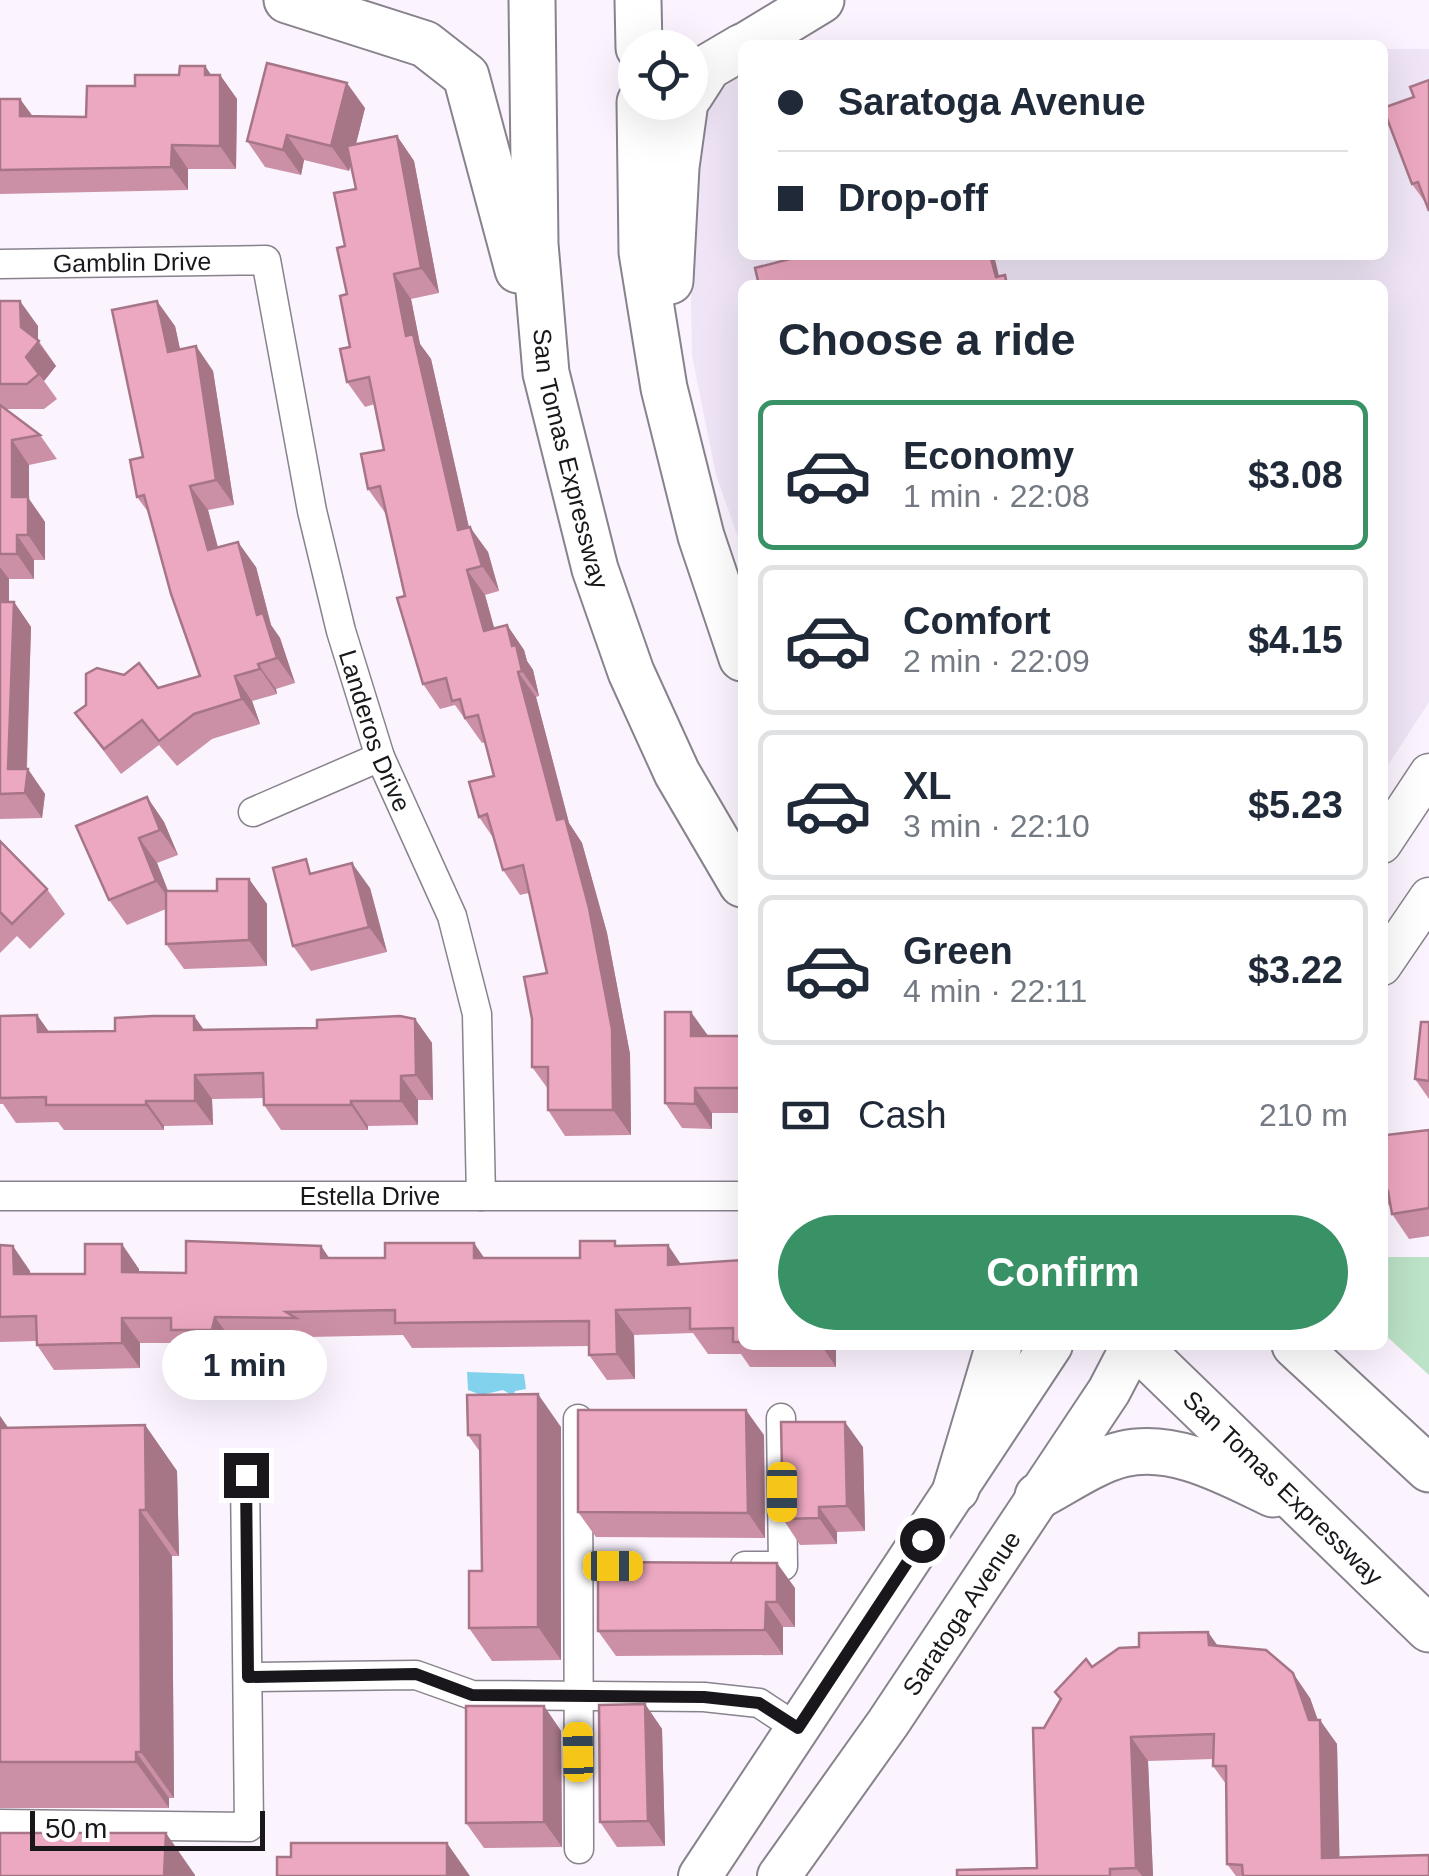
<!DOCTYPE html>
<meta charset="utf-8">
<style>
body{margin:0;font-family:Helvetica,sans-serif;background:#f6f6f7;color:#1f2937;height:100vh;display:flex;flex-direction:column;font-size:38px;white-space:nowrap}
*{box-sizing:border-box;margin:0}
p{font-size:32px;color:#747a83}
.icon{flex:none;width:55px;height:55px;fill:none;stroke:currentColor;stroke-width:2;stroke-linecap:round;stroke-linejoin:round}
.map{position:relative;flex:1;overflow:hidden}
.drawer{position:absolute;left:738px;top:280px;width:650px;height:1070px;display:flex;flex-direction:column;background:#fff;border-radius:15px;box-shadow:0 10px 40px #0002}
.drawer>*{flex:none}
.top-card{position:absolute;left:738px;top:40px;width:650px;height:220px;border-radius:15px;box-shadow:0 10px 40px #0002;display:grid;align-content:center;height:220px;padding:0 40px;background:#fff}
.buttons{position:absolute;left:618px;top:30px;display:grid;gap:20px}
.buttons a{display:grid;place-items:center;width:90px;height:90px;border-radius:50%;background:#fff;box-shadow:0 10px 40px #0002;font-size:50px}
.scale{position:absolute;left:30px;bottom:25px;width:235px;box-sizing:border-box;padding-left:10px;border:5px solid #19171b;border-top:0;font-size:28px;line-height:35px;white-space:nowrap;color:#19171b;-webkit-text-stroke:8px #fff;paint-order:stroke}
.end{position:absolute;width:45px;height:45px;margin:-22px;border:12px solid #19171b;background:#fff;box-shadow:0 0 0 5px #fff}
.from{border-radius:50%}
.bubble{position:absolute;height:70px;border-radius:35px;background:#fff;box-shadow:0 10px 40px #0002;font-size:32px;font-weight:800;line-height:70px;text-align:center}
.car{position:absolute;width:30px;height:60px;margin:-30px -15px;border-radius:12px;box-shadow:0 0 8px 2px #0007;background:linear-gradient(#f5c518 24%,#345 0 40%,#f5c518 0 76%,#345 0 86%,#f5c518 0)}
.top-card b{display:flex;align-items:center;gap:35px;height:95px;font-size:38px}
.top-card b+b{border-top:2px solid #e0e1e3}
.top-card i{width:25px;height:25px;background:#1f2937}
ul{padding:0;list-style:none}
li{display:flex;align-items:center;gap:30px;height:150px;margin:0 20px 15px;padding:0 20px;border:5px solid #e0e1e3;border-radius:15px}
li div{flex:1}
li b{display:block;font-size:38px}
li em{font-style:normal;font-weight:800}
li.on{border-color:#399266}
li>.icon{width:90px;height:90px;stroke-width:1.5}
h2{padding:0 40px;font-size:45px;line-height:120px}
.pay{display:flex;align-items:center;gap:25px;height:110px;padding:0 40px;font-size:38px}
.pay p{margin-inline-start:auto}
.cta{display:flex;gap:20px;margin-top:auto;padding:20px 40px}
.cta a{flex:1;height:115px;border-radius:60px;background:#399266;color:#fff;font-size:40px;font-weight:800;line-height:115px;text-align:center}
.map>svg:first-child{display:block}
.built{fill:#efe5f6}
.green{fill:#bce2c7}
.water{fill:#82d2ed}
.lines{fill:none;stroke-linecap:round;stroke-linejoin:round}
.minor-casing{stroke:#88828c;stroke-width:31}
.secondary-casing{stroke:#88828c;stroke-width:41}
.primary-casing{stroke:#88828c;stroke-width:46}
.trunk-casing{stroke:#88828c;stroke-width:49}
.minor{stroke:#fff;stroke-width:28}
.secondary{stroke:#fff;stroke-width:38}
.primary{stroke:#fff;stroke-width:42}
.trunk{stroke:#fff;stroke-width:45}
.wall{fill:#cc90a6}
.shaded-wall{fill:#a67687}
.building{fill:#eda8c1;stroke:#a67687;stroke-width:2.5}
.route{stroke:#19171b;stroke-width:12}
.labels{text-anchor:middle;dominant-baseline:central;stroke-width:8;stroke-linejoin:round;paint-order:stroke}
.street-label{font-size:25px;fill:#19171b;stroke:#fff}
</style>
<div class="map">
<svg width="1429" height="1876" viewBox="0 0 1429 1876">
<rect width="100%" height="100%" fill="#fbf4ff"/>
<polygon class="built" points="1383,49 1429,49 1429,702 1383,773 1382,285 742,285 742,549 716,475 692,356 690,227 702,108 742,72 742,255 1382,255"/>
<polygon class="green" points="1383,1257 1429,1257 1429,1375 1383,1333"/>
<polygon class="water" points="467,1372 524,1374 526,1389 515,1391 513,1396 503,1390 481,1395 468,1390"/>
<g class="lines">
<g class="minor-casing">
<g id="minor">
<path id="s1" d="M0 264 266 260 312 511 341 631 380 757 452 916 477 1014 481 1196"/>
<polyline points="253,812 380,757"/>
<path id="s2" d="M0 1196H742"/>
<polyline points="578,1419 579,1849"/>
<polyline points="745,1566 783,1566 781,1418"/>
<polyline points="248,1677 416,1675 472,1695 704,1697 759,1703 797,1728"/>
<polyline points="0,1824 249,1827 245,1475"/>
</g>
</g>
<g class="secondary-casing">
<g id="secondary">
<polyline points="1382,844 1429,773"/>
<polyline points="1382,966 1429,897"/>
</g>
</g>
<g class="primary-casing">
<g id="primary">
<polyline points="700,1876 1051,1345"/>
<path id="s3" d="M779 1876 888 1723 1109 1391 1133 1345"/>
</g>
</g>
<g class="trunk-casing">
<g id="trunk">
<polyline points="287,0 425,44 466,76 518,270"/>
<path id="s4" d="M532 0 535 244 546 373 595 569 631 672 677 773 742 884"/>
<polyline points="638,0 639,48"/>
<polyline points="747,45 821,0"/>
<polyline points="690,95 708,67 742,47"/>
<polyline points="640,102 642,252 664,388 701,536 742,658"/>
<polyline points="670,281 676,167 685,102"/>
<path id="s5" d="M1136 1345 1429 1629"/>
<polyline points="1295,1345 1429,1469"/>
<polyline points="956,1489 999,1345"/>
<path d="M1038 1496C1065 1482 1094 1461 1123 1454 1175 1442 1228 1473 1273 1494"/>
</g>
</g>
<use href="#minor" class="minor"/>
<use href="#secondary" class="secondary"/>
<use href="#primary" class="primary"/>
<use href="#trunk" class="trunk"/>
</g>
<g class="wall">
<polygon points="205,66 211,75 220,75 237,99 236,169 188,169 188,190 0,194 0,99 20,99 32,116 86,117 135,86 179,75"/>
<polygon points="1429,80 1427,205 1412,184 1414,97"/>
<polygon points="365,108 356,144 397,136 414,161 439,293 411,299 420,344 431,359 469,527 488,552 499,591 485,595 494,628 507,625 524,650 527,661 533,670 539,696 536,697 569,823 582,843 607,933 630,1054 631,1135 565,1136 548,1110 548,1089 532,1067 547,973 529,893 520,895 503,870 494,839 479,817 494,776 486,742 482,743 455,705 440,709 423,684 386,514 368,489 384,450 375,404 365,407 347,382 350,347 345,246 356,189 351,163 349,171 304,160 301,175 265,167 247,141"/>
<polygon points="0,301 38,326 38,340 56,366 44,381 57,399 44,409 5,409 40,435 57,459 29,465 29,499 45,522 45,560 34,560 34,579 9,579 9,602 14,602 31,627 27,769 45,794 42,818 0,819"/>
<polygon points="175,326 180,349 196,346 213,371 234,505 208,510 218,547 256,567 271,625 280,638 295,683 276,689 277,694 252,701 260,724 212,739 177,766 159,745 121,774 75,713 200,676 149,513 137,497 143,457"/>
<polygon points="147,797 164,822 178,855 157,863 168,891 217,891 249,879 267,904 267,966 184,969 166,944 166,909 127,925 109,900"/>
<polygon points="0,841 47,889 65,914 30,949 17,936 0,953"/>
<polygon points="315,872 370,888 387,952 311,971 293,946"/>
<polygon points="37,1015 49,1032 115,1031 194,1016 204,1030 317,1028 415,1019 432,1043 433,1100 418,1100 418,1125 368,1126 368,1130 281,1130 264,1105 263,1098 212,1099 213,1125 164,1126 164,1130 64,1130 58,1122 16,1123 3,1104 0,1104 0,1016"/>
<polygon points="1429,1022 1429,1099 1415,1079"/>
<polygon points="708,1036 742,1036 742,1113 712,1113 712,1129 682,1128 665,1103"/>
<polygon points="1429,1130 1429,1236 1409,1239 1392,1214 1391,1208 1382,1196 1382,1139"/>
<polygon points="474,1243 484,1258 580,1258 618,1246 682,1264 742,1260 742,1345 836,1345 836,1367 750,1367 741,1354 708,1354 693,1333 634,1335 635,1379 607,1380 589,1355 589,1346 412,1348 403,1335 309,1337 314,1344 233,1342 229,1355 188,1355 180,1343 140,1343 140,1368 54,1370 37,1345 37,1341 0,1342 0,1245 30,1271 30,1274 85,1274 139,1269 139,1272 186,1273 321,1246 329,1258 385,1258"/>
<polygon points="0,1416 8,1428 145,1425 177,1471 179,1556 172,1556 174,1798 169,1798 169,1808 0,1808"/>
<polygon points="561,1427 561,1660 492,1661 469,1628 482,1571 480,1452 468,1435"/>
<polygon points="764,1435 765,1538 596,1537 578,1512"/>
<polygon points="863,1447 865,1531 837,1532 837,1544 800,1545 783,1519"/>
<polygon points="795,1588 795,1627 783,1627 783,1655 616,1656 598,1631"/>
<polygon points="1218,1646 1310,1698 1318,1720 1337,1744 1339,1858 1429,1876 1236,1876 1227,1864 1226,1784 1213,1766 1213,1759 1148,1761 1153,1876 957,1876 1037,1868 1044,1728 1092,1667"/>
<polygon points="645,1704 662,1729 665,1846 617,1847 600,1822"/>
<polygon points="544,1706 561,1731 562,1847 484,1848 466,1823"/>
</g>
<g class="shaded-wall">
<polygon points="205,66 220,88 220,75 237,99 236,169 220,146 205,75"/>
<polygon points="347,83 365,108 349,171 331,146"/>
<polygon points="20,99 37,122 20,116"/>
<polygon points="287,135 304,160 301,175 283,150"/>
<polygon points="397,136 414,161 439,293 421,268"/>
<polygon points="172,145 188,169 188,190 171,167"/>
<polygon points="990,255 994,255 1001,285 996,277"/>
<polygon points="394,274 411,299 420,344 431,359 475,555 458,530 406,336"/>
<polygon points="20,301 38,326 38,342 56,366 44,381 26,357 21,327"/>
<polygon points="157,301 175,326 186,377 168,352"/>
<polygon points="196,346 213,371 234,505 216,480"/>
<polygon points="12,440 29,465 29,499 45,522 45,560 28,535 12,497"/>
<polygon points="190,486 208,510 225,575 208,550"/>
<polygon points="470,527 488,552 499,591 482,566"/>
<polygon points="17,535 34,560 34,579 17,554"/>
<polygon points="238,542 256,567 271,625 280,638 295,683 277,658 257,615"/>
<polygon points="0,567 9,579 9,627 0,614"/>
<polygon points="467,570 485,595 502,656 484,631"/>
<polygon points="14,602 31,627 26,783 28,769 45,794 42,818 8,769"/>
<polygon points="507,625 524,650 527,661 533,670 539,696 522,671 512,646"/>
<polygon points="258,664 276,689 277,694 260,669"/>
<polygon points="518,672 536,697 569,823 582,843 607,933 630,1054 631,1135 613,1110 557,820"/>
<polygon points="235,676 252,701 260,724 242,699"/>
<polygon points="147,797 164,822 178,855 160,830"/>
<polygon points="139,838 157,863 174,906 156,881"/>
<polygon points="352,863 370,888 387,952 369,927"/>
<polygon points="249,879 267,904 267,966 249,940"/>
<polygon points="691,1012 709,1037 691,1036"/>
<polygon points="37,1015 54,1039 38,1032"/>
<polygon points="194,1016 211,1040 194,1030"/>
<polygon points="415,1019 432,1043 433,1100 416,1075"/>
<polygon points="195,1075 212,1099 213,1125 195,1101"/>
<polygon points="401,1076 418,1100 418,1125 401,1101"/>
<polygon points="695,1088 712,1113 712,1129 695,1104"/>
<polygon points="146,1101 164,1126 164,1130 146,1105"/>
<polygon points="351,1101 368,1126 368,1130 351,1105"/>
<polygon points="474,1243 491,1268 474,1258"/>
<polygon points="122,1244 139,1269 139,1297 122,1272"/>
<polygon points="668,1245 685,1270 668,1265"/>
<polygon points="13,1246 30,1271 32,1299 14,1274"/>
<polygon points="321,1246 338,1271 321,1258"/>
<polygon points="616,1310 634,1335 635,1379 617,1354"/>
<polygon points="215,1317 233,1342 229,1355 212,1330"/>
<polygon points="122,1318 140,1343 140,1368 122,1343"/>
<polygon points="821,1345 836,1345 836,1367"/>
<polygon points="538,1394 561,1427 561,1660 538,1627"/>
<polygon points="746,1410 764,1435 765,1538 748,1513"/>
<polygon points="0,1416 28,1456 0,1434"/>
<polygon points="845,1422 863,1447 865,1531 847,1506"/>
<polygon points="145,1425 177,1471 179,1556 146,1510"/>
<polygon points="819,1507 837,1532 837,1544 819,1518"/>
<polygon points="140,1510 172,1556 174,1798 141,1752"/>
<polygon points="777,1563 795,1588 795,1627 777,1602"/>
<polygon points="766,1602 783,1627 783,1655 765,1630"/>
<polygon points="1208,1632 1225,1656 1209,1645"/>
<polygon points="1293,1673 1310,1698 1320,1727 1320,1720 1337,1744 1340,1876 1322,1858 1309,1720"/>
<polygon points="645,1704 662,1729 665,1846 648,1821"/>
<polygon points="544,1706 561,1731 562,1847 544,1822"/>
<polygon points="1131,1737 1148,1761 1153,1876 1142,1876 1136,1868"/>
<polygon points="136,1752 169,1798 169,1808 136,1762"/>
<polygon points="166,1833 195,1875 195,1876 164,1876"/>
<polygon points="447,1843 470,1876 447,1876"/>
</g>
<g class="building">
<polygon points="267,63 347,83 331,146 287,135 283,150 247,141"/>
<polygon points="180,66 205,66 205,75 220,75 220,146 172,145 171,167 0,170 0,99 20,99 20,116 86,117 87,86 135,86 135,75 179,75"/>
<polygon points="1429,80 1429,211 1418,182 1412,184 1383,108 1414,97 1410,87"/>
<polygon points="397,136 421,268 394,274 406,336 413,334 458,530 470,527 482,566 467,570 484,631 507,625 512,646 516,645 522,671 518,672 557,820 565,818 589,908 612,1029 613,1110 548,1110 548,1067 532,1067 532,1019 524,977 547,973 523,865 503,870 487,814 479,817 469,782 494,776 478,715 465,718 460,699 452,701 446,678 423,684 397,598 405,596 380,486 368,489 361,454 384,450 369,377 347,382 340,349 350,347 340,296 347,294 337,248 345,246 334,193 356,189 347,146"/>
<polygon points="805,255 990,255 996,277 1005,275 1007,285 759,285 755,268"/>
<polygon points="0,301 20,301 21,327 39,341 26,357 39,374 27,384 0,384"/>
<polygon points="157,301 168,352 196,346 216,480 190,486 208,550 238,542 257,615 263,613 277,658 258,664 260,669 235,676 242,699 194,714 159,741 142,720 104,749 75,713 86,705 86,674 97,668 124,675 139,663 158,688 200,676 171,594 144,495 137,497 130,460 143,457 112,310"/>
<polygon points="0,405 40,435 12,440 12,497 28,497 28,535 17,535 17,554 0,554"/>
<polygon points="0,602 14,602 8,769 28,769 25,793 0,794"/>
<polygon points="147,797 160,830 139,838 156,881 109,900 76,826"/>
<polygon points="0,841 47,889 12,924 0,912"/>
<polygon points="306,859 310,874 352,863 369,927 293,946 273,868"/>
<polygon points="217,879 249,879 249,940 166,944 166,891 217,891"/>
<polygon points="665,1012 691,1012 691,1036 742,1036 742,1088 695,1088 695,1104 665,1103"/>
<polygon points="37,1015 38,1032 115,1031 115,1018 153,1016 194,1016 194,1030 317,1028 317,1020 400,1016 415,1019 416,1075 401,1076 401,1101 351,1101 351,1105 264,1105 263,1073 195,1075 195,1101 146,1101 146,1105 46,1105 46,1097 0,1098 0,1016"/>
<polygon points="1421,1022 1429,1022 1429,1081 1415,1079"/>
<polygon points="1429,1130 1429,1208 1392,1214 1388,1191 1382,1192 1382,1139 1387,1138 1386,1135"/>
<polygon points="186,1241 321,1246 321,1258 385,1258 385,1243 474,1243 474,1258 580,1258 580,1241 615,1241 615,1246 668,1245 668,1265 742,1260 742,1342 733,1342 733,1328 690,1329 690,1308 616,1310 617,1354 589,1355 589,1321 395,1323 395,1310 286,1312 296,1318 215,1317 212,1330 171,1330 171,1318 122,1318 122,1343 37,1345 36,1316 0,1317 0,1245 13,1246 14,1274 85,1274 85,1244 122,1244 122,1272 186,1273"/>
<polygon points="538,1394 538,1627 469,1628 469,1571 482,1571 480,1435 468,1435 467,1395"/>
<polygon points="578,1410 746,1410 748,1513 578,1512"/>
<polygon points="781,1422 845,1422 847,1506 819,1507 819,1518 783,1519"/>
<polygon points="145,1425 146,1510 140,1510 141,1752 136,1752 136,1762 0,1762 0,1428"/>
<polygon points="598,1562 777,1563 777,1602 766,1602 765,1630 598,1631"/>
<polygon points="1208,1632 1209,1645 1266,1650 1293,1673 1309,1720 1320,1720 1322,1858 1429,1855 1429,1876 1243,1876 1242,1865 1227,1864 1226,1766 1213,1766 1214,1734 1131,1737 1136,1868 1110,1869 1110,1876 957,1876 957,1870 1037,1868 1033,1728 1044,1728 1061,1699 1055,1692 1086,1659 1092,1667 1119,1648 1139,1647 1139,1633"/>
<polygon points="645,1704 648,1821 600,1822 599,1705"/>
<polygon points="466,1706 544,1706 544,1822 466,1823"/>
<polygon points="0,1833 166,1833 164,1876 0,1876"/>
<polygon points="291,1843 447,1843 447,1876 277,1876 277,1857 291,1857"/>
</g>
<g class="lines">
<polyline class="route" points="246,1475 248,1677 416,1674 472,1695 704,1697 759,1703 798,1728 922,1540"/>
</g>
<g class="labels">
<g class="street-label">
<text stroke="none"><textPath href="#s1" startOffset="132">Gamblin Drive</textPath></text>
<text stroke="none"><textPath href="#s4" startOffset="462">San Tomas Expressway</textPath></text>
<text stroke="none"><textPath href="#s1" startOffset="750">Landeros Drive</textPath></text>
<text stroke="none"><textPath href="#s2" startOffset="370">Estella Drive</textPath></text>
<text stroke="none"><textPath href="#s5" startOffset="205">San Tomas Expressway</textPath></text>
<text stroke="none"><textPath href="#s3" startOffset="320">Saratoga Avenue</textPath></text>
</g>
</g>
</svg>
<div class="buttons">
<a><svg class="icon" aria-label="locate" viewBox="0 0 24 24"><circle cx="12" cy="12" r="6"/><path d="M12 2v4M12 18v4M2 12h4M18 12h4"/></svg></a>
</div>
<div class="scale">50 m</div>
<i class="end from" style="left:922px;top:1540px"></i>
<i class="end" style="left:246px;top:1475px"></i>
<div class="bubble" style="left:162px;top:1330px;width:165px">1 min</div>
<i class="car" style="left:782px;top:1492px;rotate:180deg"></i>
<i class="car" style="left:613px;top:1566px;rotate:90deg"></i>
<i class="car" style="left:578px;top:1752px;rotate:359deg"></i>
<div class="top-card">
<b><i class="from"></i>Saratoga Avenue</b>
<b><i></i>Drop-off</b>
</div>
<section class="drawer">
<h2>Choose a ride</h2>
<ul>
<li class="on"><svg class="icon" aria-label="car" viewBox="0 0 24 24"><path d="M5 17H2v-5l4-1 3-4h7l3 4 3 1v5h-3M9 17h6M6 11h13"/><circle cx="7" cy="17" r="2"/><circle cx="17" cy="17" r="2"/></svg><div><b>Economy</b><p>1 min · 22:08</p></div><em>$3.08</em></li>
<li><svg class="icon" aria-label="car" viewBox="0 0 24 24"><path d="M5 17H2v-5l4-1 3-4h7l3 4 3 1v5h-3M9 17h6M6 11h13"/><circle cx="7" cy="17" r="2"/><circle cx="17" cy="17" r="2"/></svg><div><b>Comfort</b><p>2 min · 22:09</p></div><em>$4.15</em></li>
<li><svg class="icon" aria-label="car" viewBox="0 0 24 24"><path d="M5 17H2v-5l4-1 3-4h7l3 4 3 1v5h-3M9 17h6M6 11h13"/><circle cx="7" cy="17" r="2"/><circle cx="17" cy="17" r="2"/></svg><div><b>XL</b><p>3 min · 22:10</p></div><em>$5.23</em></li>
<li><svg class="icon" aria-label="car" viewBox="0 0 24 24"><path d="M5 17H2v-5l4-1 3-4h7l3 4 3 1v5h-3M9 17h6M6 11h13"/><circle cx="7" cy="17" r="2"/><circle cx="17" cy="17" r="2"/></svg><div><b>Green</b><p>4 min · 22:11</p></div><em>$3.22</em></li>
</ul>
<div class="pay"><svg class="icon" aria-label="cash" viewBox="0 0 24 24"><path d="M3 7h18v10H3z"/><circle cx="12" cy="12" r="2"/></svg>Cash<p>210 m</p></div>
<div class="cta"><a>Confirm</a></div>
</section>
</div>
